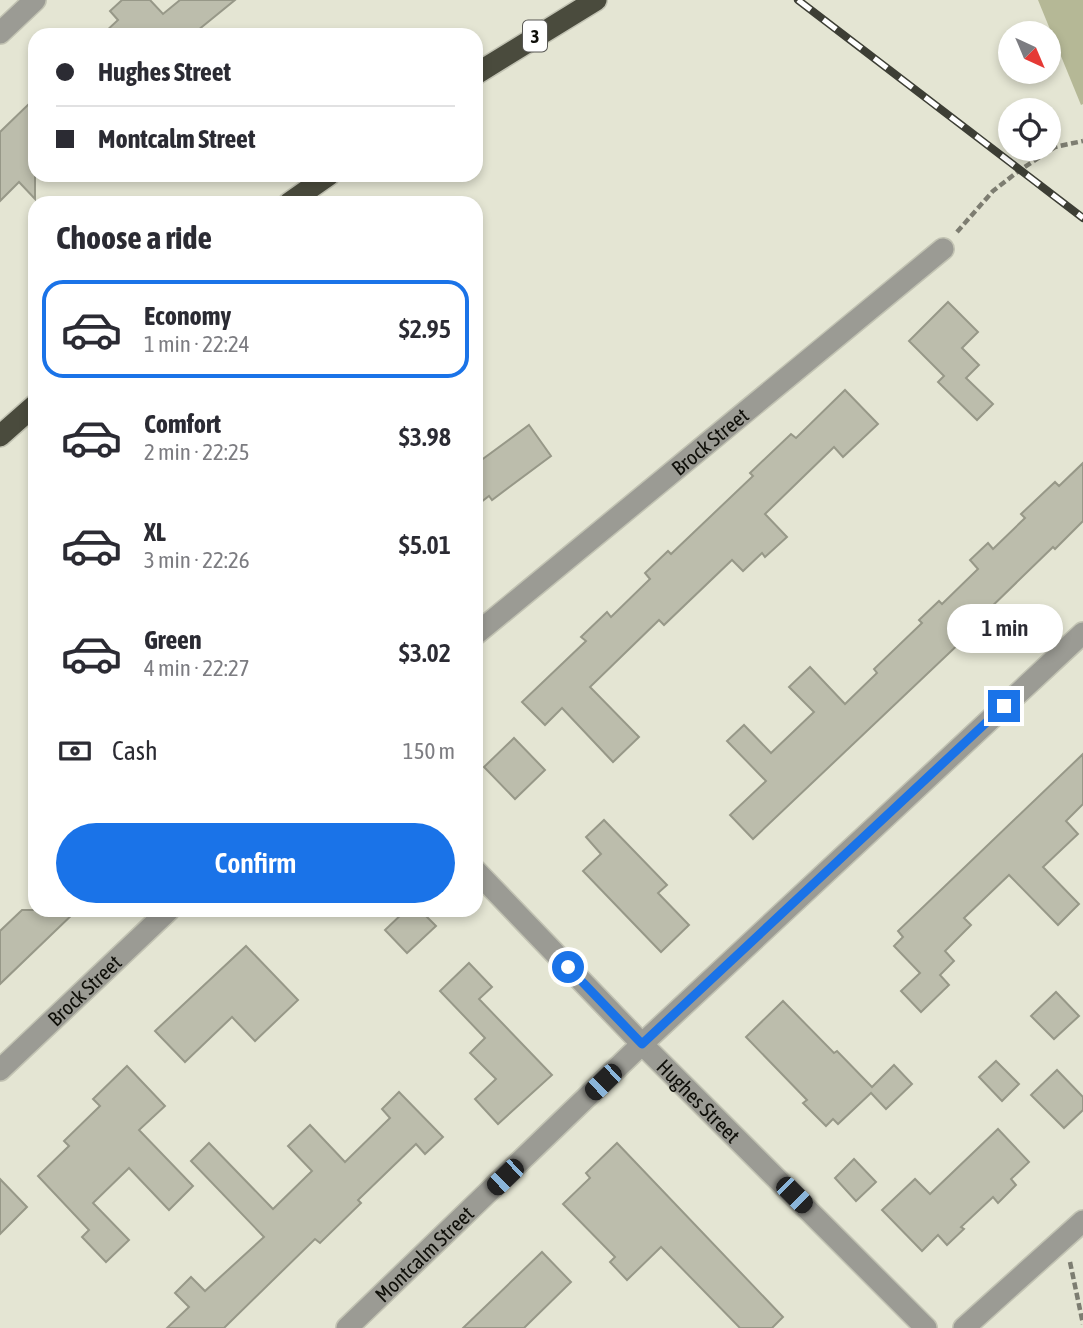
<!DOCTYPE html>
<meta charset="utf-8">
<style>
body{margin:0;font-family:"Asap Condensed",sans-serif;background:#f2f2f3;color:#2b2b33;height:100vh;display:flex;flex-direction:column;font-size:26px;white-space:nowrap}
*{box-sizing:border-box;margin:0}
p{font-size:23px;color:#7c7c81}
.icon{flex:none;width:38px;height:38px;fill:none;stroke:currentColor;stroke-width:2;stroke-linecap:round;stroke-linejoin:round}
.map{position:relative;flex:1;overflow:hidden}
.drawer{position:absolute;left:28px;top:196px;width:455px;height:721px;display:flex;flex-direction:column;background:#fff;border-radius:21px;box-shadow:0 4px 10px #0003}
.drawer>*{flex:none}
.banner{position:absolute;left:28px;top:28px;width:455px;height:154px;border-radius:21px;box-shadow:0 4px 10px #0003;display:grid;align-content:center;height:154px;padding:0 28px;background:#fff}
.needle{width:46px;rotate:136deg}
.fabs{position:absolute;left:998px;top:21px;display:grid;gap:14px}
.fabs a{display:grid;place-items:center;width:63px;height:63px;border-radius:50%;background:#fff;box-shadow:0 4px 10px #0003;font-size:35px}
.end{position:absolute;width:32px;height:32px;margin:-16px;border:9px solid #1a73e8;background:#fff;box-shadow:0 0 0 4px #fff}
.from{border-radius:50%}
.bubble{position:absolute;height:49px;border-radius:24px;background:#fff;box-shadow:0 4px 10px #0003;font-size:23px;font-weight:600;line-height:49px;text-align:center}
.car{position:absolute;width:21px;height:42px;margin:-21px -10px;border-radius:9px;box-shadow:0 0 5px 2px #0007;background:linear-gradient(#222 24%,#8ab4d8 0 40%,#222 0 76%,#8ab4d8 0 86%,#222 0)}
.banner b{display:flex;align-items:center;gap:24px;height:66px;font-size:26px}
.banner b+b{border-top:2px solid #e1e1e2}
.banner i{width:18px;height:18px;background:#2b2b33}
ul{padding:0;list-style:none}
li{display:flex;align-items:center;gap:21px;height:98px;margin:0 14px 10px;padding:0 14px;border:4px solid transparent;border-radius:21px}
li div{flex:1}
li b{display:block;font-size:26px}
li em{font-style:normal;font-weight:600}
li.active{border-color:#1a73e8}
li>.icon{width:63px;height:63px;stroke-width:1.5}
h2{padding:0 28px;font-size:32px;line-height:84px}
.pay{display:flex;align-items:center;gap:18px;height:77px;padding:0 28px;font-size:26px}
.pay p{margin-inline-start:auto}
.cta{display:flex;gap:14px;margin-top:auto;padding:14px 28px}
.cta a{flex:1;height:80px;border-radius:42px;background:#1a73e8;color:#fff;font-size:28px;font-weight:600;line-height:80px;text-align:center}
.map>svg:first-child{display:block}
.green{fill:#b5b896}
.building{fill:#bcbdac;stroke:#979888;stroke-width:2}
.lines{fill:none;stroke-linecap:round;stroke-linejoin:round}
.street-casing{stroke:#c2c3b3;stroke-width:24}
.highway-casing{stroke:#c2c3b3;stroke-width:24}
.path{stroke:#7d7d71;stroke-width:4.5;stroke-dasharray:7 3.5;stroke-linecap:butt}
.street{stroke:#9b9b94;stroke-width:21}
.highway{stroke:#4a4b3d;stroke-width:21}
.rail-casing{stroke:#3d3e35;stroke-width:8}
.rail{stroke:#fff;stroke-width:5;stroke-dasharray:16;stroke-linecap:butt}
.route{stroke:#1a73e8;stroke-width:9}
.labels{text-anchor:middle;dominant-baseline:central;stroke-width:5;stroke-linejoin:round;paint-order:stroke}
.shield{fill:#fff;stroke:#575753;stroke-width:2}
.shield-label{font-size:19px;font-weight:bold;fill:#0f0f09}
.street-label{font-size:21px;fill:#0f0f09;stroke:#fff}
</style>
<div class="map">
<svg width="1083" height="1328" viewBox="0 0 1083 1328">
<rect width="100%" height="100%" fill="#e4e5d3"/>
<polygon class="green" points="1038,0 1083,0 1083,104 1081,105"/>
<g class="building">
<polygon points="122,0 150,0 163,14 180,0 235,0 192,35 102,35 118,20 110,11"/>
<polygon points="35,98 35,199 19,182 0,201 0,132"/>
<polygon points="948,302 978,332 962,348 979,365 966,378 993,404 977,420 938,382 944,376 909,341"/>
<polygon points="845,390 878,424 843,457 834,447 765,514 787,537 765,557 762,553 743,571 732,560 664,625 659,620 590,687 639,737 613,762 562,708 545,725 522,702 586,641 581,637 607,612 611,617 650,579 645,573 668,551 671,554 753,476 750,473 791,434 796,438"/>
<polygon points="529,425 551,456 492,500 489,496 476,506 476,464"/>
<polygon points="1083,463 1083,521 1055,549 1053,547 982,616 985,619 753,839 730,815 766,781 727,741 744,725 771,753 814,712 789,687 810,667 845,704 877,673 874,669 922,623 919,620 939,601 942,604 978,569 970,560 988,543 993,549 1025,518 1021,514 1055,482 1059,486"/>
<polygon points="514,738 545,770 515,799 484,767"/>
<polygon points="1083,754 1083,804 1066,821 1078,834 1043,867 1079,904 1058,925 1009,875 964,918 971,925 945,951 954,961 940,975 949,985 921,1012 901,991 920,973 894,946 903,937 898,931"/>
<polygon points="604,820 667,885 658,893 689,925 661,952 583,871 601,854 586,837"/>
<polygon points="22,910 77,910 0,984 0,931"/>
<polygon points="406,910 420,910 436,926 407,953 385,930"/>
<polygon points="246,946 298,1000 255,1041 232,1017 185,1062 155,1031"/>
<polygon points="469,963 492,987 479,999 552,1075 498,1124 475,1099 496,1079 470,1053 485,1038 440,991"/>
<polygon points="1056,992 1079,1016 1054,1039 1031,1016"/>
<polygon points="783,1001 834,1053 837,1051 872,1087 894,1065 912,1084 886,1109 871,1093 838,1124 833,1119 826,1126 803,1103 807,1100 746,1037"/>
<polygon points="996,1061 1019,1084 1002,1101 979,1077"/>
<polygon points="127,1066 165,1106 139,1130 193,1186 169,1210 129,1168 93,1203 129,1240 106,1262 82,1237 89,1230 38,1176 69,1146 64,1141 100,1106 93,1099"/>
<polygon points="1057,1070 1083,1097 1083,1110 1064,1128 1031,1095"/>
<polygon points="399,1092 443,1137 425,1154 416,1144 358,1200 361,1203 320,1243 315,1239 224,1328 167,1328 189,1307 175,1293 191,1277 205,1291 264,1237 191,1161 209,1143 273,1209 312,1171 288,1146 310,1125 345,1162 390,1118 382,1109"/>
<polygon points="998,1129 1029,1162 1011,1179 1016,1185 998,1203 993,1197 961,1227 964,1229 947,1245 938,1235 922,1251 882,1210 915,1179 930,1194"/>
<polygon points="617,1143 783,1317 772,1328 740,1328 661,1247 627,1280 610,1262 615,1257 563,1204 590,1178 586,1173"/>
<polygon points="854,1159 876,1182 856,1201 835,1178"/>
<polygon points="0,1179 27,1207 0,1234"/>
<polygon points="542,1252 571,1282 524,1328 463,1328"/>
</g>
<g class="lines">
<g class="street-casing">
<g id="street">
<polyline points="0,33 35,0"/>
<path id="s1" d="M476 634 943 249"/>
<path id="s2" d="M476 871 642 1044 926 1328"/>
<path id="s3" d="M0 1070 169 910"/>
<path id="s4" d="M347 1328 642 1044 1083 633"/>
<polyline points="964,1328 1083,1221"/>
</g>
</g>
<g class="highway-casing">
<g id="highway">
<polyline points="476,74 596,0"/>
<polyline points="289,203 329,175"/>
<polyline points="0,436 35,405"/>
</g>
</g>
<g class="path">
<polyline points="957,232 993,191 1020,170 1055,147 1083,141"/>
<polyline points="1070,1262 1083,1324"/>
</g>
<use href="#street" class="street"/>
<use href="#highway" class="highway"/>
<g class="rail-casing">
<polyline id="rail" points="798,0 1083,218"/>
</g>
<use href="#rail" class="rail"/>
</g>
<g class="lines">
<polyline class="route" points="568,967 642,1044 1004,706"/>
</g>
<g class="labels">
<rect class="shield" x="523" y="20.5" width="24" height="31" rx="5"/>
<g class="shield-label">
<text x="535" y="36">3</text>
</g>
<g class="street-label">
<text stroke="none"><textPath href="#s1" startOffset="303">Brock Street</textPath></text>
<text stroke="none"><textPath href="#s3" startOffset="116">Brock Street</textPath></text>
<text stroke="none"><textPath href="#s2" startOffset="320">Hughes Street</textPath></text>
<text stroke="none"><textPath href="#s4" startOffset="107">Montcalm Street</textPath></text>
</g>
</g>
</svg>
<div class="fabs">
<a><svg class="needle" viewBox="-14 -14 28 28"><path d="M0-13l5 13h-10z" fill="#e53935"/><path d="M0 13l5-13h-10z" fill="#7c7c81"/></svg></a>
<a><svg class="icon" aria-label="locate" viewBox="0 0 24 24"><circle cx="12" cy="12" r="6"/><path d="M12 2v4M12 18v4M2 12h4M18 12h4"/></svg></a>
</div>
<i class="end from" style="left:568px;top:967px"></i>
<i class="end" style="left:1004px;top:706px"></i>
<div class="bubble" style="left:947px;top:604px;width:116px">1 min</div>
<i class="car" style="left:603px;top:1082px;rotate:226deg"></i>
<i class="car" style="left:505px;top:1177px;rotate:226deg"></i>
<i class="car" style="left:794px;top:1195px;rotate:135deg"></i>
<div class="banner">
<b><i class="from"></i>Hughes Street</b>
<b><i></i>Montcalm Street</b>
</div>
<section class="drawer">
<h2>Choose a ride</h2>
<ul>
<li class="active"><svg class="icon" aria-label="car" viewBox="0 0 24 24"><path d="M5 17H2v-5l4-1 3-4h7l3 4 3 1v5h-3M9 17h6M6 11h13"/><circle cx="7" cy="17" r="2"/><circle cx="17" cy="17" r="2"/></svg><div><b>Economy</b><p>1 min · 22:24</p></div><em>$2.95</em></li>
<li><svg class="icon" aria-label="car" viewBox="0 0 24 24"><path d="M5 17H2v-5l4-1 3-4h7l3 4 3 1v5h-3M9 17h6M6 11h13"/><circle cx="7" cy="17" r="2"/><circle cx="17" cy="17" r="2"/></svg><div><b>Comfort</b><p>2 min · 22:25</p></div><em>$3.98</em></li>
<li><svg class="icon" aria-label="car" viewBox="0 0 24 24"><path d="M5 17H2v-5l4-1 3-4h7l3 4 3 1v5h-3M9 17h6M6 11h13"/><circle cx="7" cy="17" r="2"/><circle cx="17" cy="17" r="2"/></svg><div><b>XL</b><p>3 min · 22:26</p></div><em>$5.01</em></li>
<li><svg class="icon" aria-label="car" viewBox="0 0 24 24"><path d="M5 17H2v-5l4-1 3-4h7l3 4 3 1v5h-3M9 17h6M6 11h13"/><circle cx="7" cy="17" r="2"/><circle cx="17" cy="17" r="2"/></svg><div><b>Green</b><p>4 min · 22:27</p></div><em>$3.02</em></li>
</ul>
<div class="pay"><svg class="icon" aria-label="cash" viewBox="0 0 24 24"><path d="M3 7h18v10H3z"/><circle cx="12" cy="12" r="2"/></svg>Cash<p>150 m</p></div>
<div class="cta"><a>Confirm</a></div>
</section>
</div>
